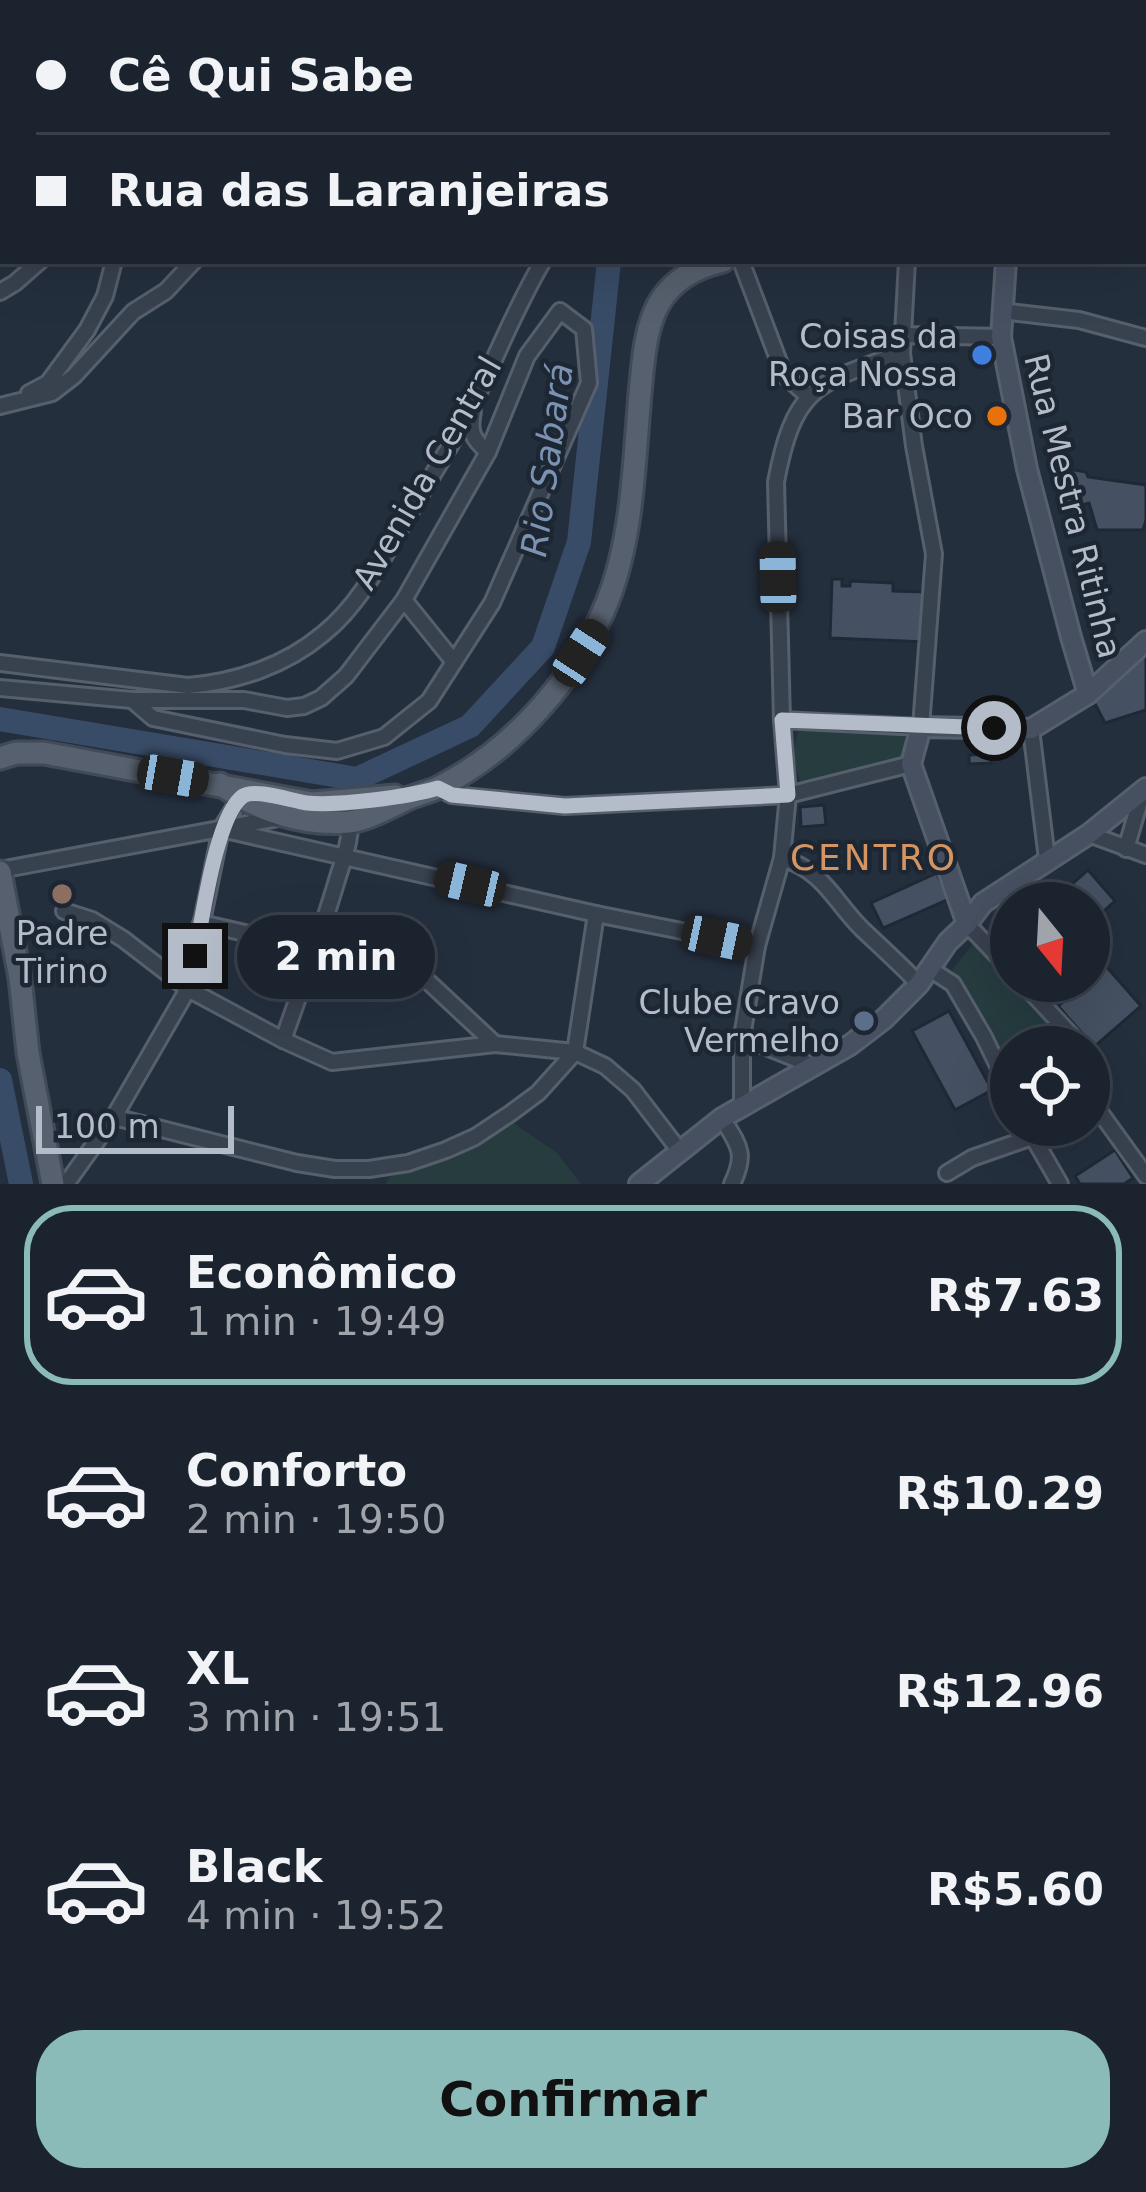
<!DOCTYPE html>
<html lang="pt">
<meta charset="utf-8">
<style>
body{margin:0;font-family:"DejaVu Sans",sans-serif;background:#282f3a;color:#f1f3f6;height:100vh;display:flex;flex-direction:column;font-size:45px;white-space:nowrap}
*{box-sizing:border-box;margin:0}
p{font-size:39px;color:#a0a4aa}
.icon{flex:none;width:66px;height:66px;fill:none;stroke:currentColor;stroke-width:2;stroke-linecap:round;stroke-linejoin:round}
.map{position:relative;height:1184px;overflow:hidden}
.sheet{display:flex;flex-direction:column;background:#1b232e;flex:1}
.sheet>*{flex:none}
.hud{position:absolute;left:0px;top:0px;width:1146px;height:264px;box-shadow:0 12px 48px #0002,0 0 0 3px #39404a;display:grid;align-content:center;height:264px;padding:0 36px;background:#1b232e}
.needle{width:78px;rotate:162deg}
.controls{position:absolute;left:990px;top:882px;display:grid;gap:24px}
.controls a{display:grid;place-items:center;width:120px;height:120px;border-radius:50%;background:#1b232e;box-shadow:0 12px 48px #0002,0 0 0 3px #39404a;font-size:60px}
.scale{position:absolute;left:36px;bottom:30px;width:198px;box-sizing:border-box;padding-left:12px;border:6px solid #b4bcc9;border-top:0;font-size:33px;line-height:42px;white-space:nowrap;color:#b4bcc9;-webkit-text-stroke:9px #1d2633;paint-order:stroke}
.end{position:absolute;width:54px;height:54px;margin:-27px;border:15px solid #b4bcc9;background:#111;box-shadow:0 0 0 6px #111}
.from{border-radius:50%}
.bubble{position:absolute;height:84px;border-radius:42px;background:#1b232e;box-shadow:0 12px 48px #0002,0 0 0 3px #39404a;font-size:39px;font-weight:600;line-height:84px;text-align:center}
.car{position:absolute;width:36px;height:72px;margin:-36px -18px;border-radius:15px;box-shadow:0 0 9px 3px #0007;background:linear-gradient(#222 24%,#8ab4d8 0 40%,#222 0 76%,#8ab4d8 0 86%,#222 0)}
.hud b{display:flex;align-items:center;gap:42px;height:114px;font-size:45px}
.hud b+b{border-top:3px solid #39404a}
.hud i{width:30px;height:30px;background:#f1f3f6}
ul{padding:21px 0 0;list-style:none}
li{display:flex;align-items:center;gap:36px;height:180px;margin:0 24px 18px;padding:0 12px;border:6px solid transparent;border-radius:48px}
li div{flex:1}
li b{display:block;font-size:45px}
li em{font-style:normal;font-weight:600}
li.selected{border-color:#8bbbb9}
li>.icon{width:108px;height:108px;stroke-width:1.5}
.primary-button{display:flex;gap:24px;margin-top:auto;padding:24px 36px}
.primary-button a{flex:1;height:138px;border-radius:48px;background:#8bbbb9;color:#111;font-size:48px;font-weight:600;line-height:138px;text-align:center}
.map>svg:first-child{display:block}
.green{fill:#263c3f}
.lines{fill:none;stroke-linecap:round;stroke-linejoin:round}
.river{stroke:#394c67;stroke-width:24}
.building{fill:#455162;stroke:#1f2835;stroke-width:3}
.street-casing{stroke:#565f6c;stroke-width:20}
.secondary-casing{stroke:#565f6c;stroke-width:24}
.primary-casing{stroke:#414a57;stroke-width:27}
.street{stroke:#38414e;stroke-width:14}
.secondary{stroke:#465061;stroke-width:18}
.primary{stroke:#56606e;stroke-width:21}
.route{stroke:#b4bcc9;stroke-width:15}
.shop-dot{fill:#3f7fe0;stroke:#1d2633;stroke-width:4.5}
.food-dot{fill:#e8710a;stroke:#1d2633;stroke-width:4.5}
.education-dot{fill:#8d6e63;stroke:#1d2633;stroke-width:4.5}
.service-dot{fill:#5c6f8a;stroke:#1d2633;stroke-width:4.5}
.labels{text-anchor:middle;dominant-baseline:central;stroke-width:9;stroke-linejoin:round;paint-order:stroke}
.poi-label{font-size:33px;fill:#b4bcc9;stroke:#1d2633;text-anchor:end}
.street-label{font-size:33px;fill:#b4bcc9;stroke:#1d2633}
.water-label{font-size:36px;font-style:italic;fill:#7c92b1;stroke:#1d2633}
.neighbourhood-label{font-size:36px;letter-spacing:3px;fill:#d59563;stroke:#1d2633}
</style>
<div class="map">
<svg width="1146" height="1184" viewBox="0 0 1146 1184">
<rect width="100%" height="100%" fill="#242f3e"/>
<g class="green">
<polygon points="1090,0 1146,0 1146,142 1143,143 1143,3 1090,3"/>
<path d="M800 727 905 735V759L801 783C793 763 792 746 800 727Z"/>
<polygon points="977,939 1070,1047 1011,1047 1011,1079 952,970"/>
<polygon points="512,1122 557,1153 581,1184 386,1184 389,1177 455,1158"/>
</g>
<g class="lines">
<g class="river">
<polyline points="1143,179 1146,178"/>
<polyline points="0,719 357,779 470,726 543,647 579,542 609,261"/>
<polyline points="0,1080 21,1184"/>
</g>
</g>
<g class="building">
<polygon points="1069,469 1086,472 1088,477 1146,485 1146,520 1143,530 1097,530 1089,503 1071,508 1060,497 1064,474"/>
<polygon points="832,579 842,579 842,586 850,586 850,581 893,583 893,591 928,592 926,642 830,638"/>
<polygon points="1139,656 1146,656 1146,710 1105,723 1093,700"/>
<polygon points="990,754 991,763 969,764 969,755"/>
<polygon points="824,805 826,825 801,827 800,807"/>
<polygon points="1088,870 1115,901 1089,924 1089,903 1051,903"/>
<polygon points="937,873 949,899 883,928 871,903"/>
<polygon points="1105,965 1141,1006 1094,1047 1058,1006"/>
<polygon points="949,1011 992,1090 955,1110 912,1031"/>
<polygon points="1115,1150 1133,1178 1124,1184 1080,1184 1075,1176"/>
</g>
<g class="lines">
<g class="street-casing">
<g id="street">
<polyline points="469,0 469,3"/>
<polyline points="188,3 188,0"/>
<polyline points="309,3 309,0"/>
<polyline points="549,3 553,0"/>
<polyline points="988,3 991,0"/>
<polyline points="1085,3 1086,0"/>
<polyline points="1143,154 1146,154"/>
<polyline points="741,261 784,375 807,395"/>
<polyline points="0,292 15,283 40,261"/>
<polyline points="1001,311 1079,320 1146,338"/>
<polyline points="901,335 1001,337"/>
<polyline points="29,393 48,383 87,330 105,296 114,261"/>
<polyline points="0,406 52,393 74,376 133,312 166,291 194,261"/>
<path d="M473 411C469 431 472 439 488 452"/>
<polyline points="404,600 454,662"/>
<path d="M0 663 188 686C236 682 285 666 323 634 359 605 381 562 404 522 429 480 457 438 478 394 499 350 518 303 543 261"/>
<polyline points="0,688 132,700 244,700 287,708 304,706 321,698 346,676 404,600 488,452 527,356 560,311 584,329 589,383 492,603 429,701 384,737 337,751 285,745 153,718 132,700"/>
<polyline points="782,720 921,727 934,554 914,446 902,353 907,261"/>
<polyline points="1031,729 1047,859"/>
<polyline points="438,788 452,795 565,806 788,795 911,764"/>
<polyline points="221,829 596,914 757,946"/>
<polyline points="1089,834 1146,855"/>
<polyline points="1126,849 1142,794"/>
<path d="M782 858C825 872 833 900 862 929 881 947 901 965 919 984"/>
<polyline points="0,870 284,817"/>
<polyline points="64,911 92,920 123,939 188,989 283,1040 332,1062 495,1044 575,1052 605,1066 633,1090 679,1150"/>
<polyline points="201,923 419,973 495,1044"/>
<polyline points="967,924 1011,970"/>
<polyline points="930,969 953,984 984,1037 1011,1093"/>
<polyline points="1021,981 1082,1047"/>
<polyline points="742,1037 811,1065"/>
<path d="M283 1040C302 987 321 934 337 880 343 860 353 836 349 816"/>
<polyline points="1089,1054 1093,1058 1089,1061"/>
<polyline points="1089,1097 1146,1176"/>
<path d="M742 1107V1037L757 946 782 858 788 795 782 720 776 482C794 386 817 383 902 353"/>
<polyline points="114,1117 297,1163 335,1169 369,1169 408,1163 446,1150 475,1137 511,1113 538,1093 575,1052 596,914"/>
<path d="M722 1118C739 1146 747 1153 732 1184"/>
<polyline points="1026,1125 1060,1184"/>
<polyline points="947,1173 972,1158 1032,1137"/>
<polyline points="66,1184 114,1117 188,989 221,829 240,798 248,794"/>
</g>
</g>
<g class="secondary-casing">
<g id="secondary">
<polyline points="1006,261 1001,337 1027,469 1071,637 1088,694"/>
<polyline points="967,924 911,764 921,727 1031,729 1088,694 1146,641"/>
<polyline points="639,1184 722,1118 850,1045 884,1019 919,984 948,942 967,924 983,903 1089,834 1146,788"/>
</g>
</g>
<g class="primary-casing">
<g id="primary">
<polyline points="1143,218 1146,218"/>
<polyline points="0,758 16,753 44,753 312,803 395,796"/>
<path d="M220 784C257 810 302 826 348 822 367 820 390 807 407 799 418 794 431 792 441 786 514 749 578 676 608 600 633 536 634 462 640 394 643 365 644 332 658 305 672 280 696 267 723 261"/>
<polyline points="0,872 20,978 28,1053 53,1184"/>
</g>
</g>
<use href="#street" class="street"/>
<use href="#secondary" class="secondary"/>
<use href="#primary" class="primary"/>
</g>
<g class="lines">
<path class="route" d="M195 956C202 921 216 815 243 796 255 788 292 801 307 803 339 806 408 797 438 788L452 795 565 806 788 795 782 720 994 728"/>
</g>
<circle class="shop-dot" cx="982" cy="355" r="12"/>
<circle class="food-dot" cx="997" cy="416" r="12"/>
<circle class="education-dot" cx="62" cy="894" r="12"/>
<circle class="service-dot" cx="864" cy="1021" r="12"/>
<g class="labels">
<g class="poi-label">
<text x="958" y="336">Coisas da<tspan x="958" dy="38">Roça Nossa</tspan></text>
<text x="973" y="416">Bar Oco</text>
<text x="62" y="933" text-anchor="middle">Padre<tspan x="62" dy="38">Tirino</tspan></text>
<text x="840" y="1002">Clube Cravo<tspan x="840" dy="38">Vermelho</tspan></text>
</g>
<g class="street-label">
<text transform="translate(427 473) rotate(-60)">Avenida Central</text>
<text transform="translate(1073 506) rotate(76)">Rua Mestra Ritinha</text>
</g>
<g class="water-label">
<text transform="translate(547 460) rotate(-82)">Rio Sabará</text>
</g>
<g class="neighbourhood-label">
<text x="874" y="857">CENTRO</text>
</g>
</g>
</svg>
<div class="controls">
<a><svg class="needle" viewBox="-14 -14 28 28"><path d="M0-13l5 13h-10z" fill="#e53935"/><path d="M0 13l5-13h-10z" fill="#a0a4aa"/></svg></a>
<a><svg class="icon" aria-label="locate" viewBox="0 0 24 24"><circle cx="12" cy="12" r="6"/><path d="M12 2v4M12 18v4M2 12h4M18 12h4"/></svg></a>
</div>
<div class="scale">100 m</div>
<i class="end from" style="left:994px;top:728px"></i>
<i class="end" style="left:195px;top:956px"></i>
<div class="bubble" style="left:237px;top:915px;width:198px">2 min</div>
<i class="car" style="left:778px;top:577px;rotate:359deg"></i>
<i class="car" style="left:581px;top:653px;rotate:33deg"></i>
<i class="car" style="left:173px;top:776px;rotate:100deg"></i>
<i class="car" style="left:470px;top:884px;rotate:283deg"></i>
<i class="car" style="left:717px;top:938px;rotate:102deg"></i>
<div class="hud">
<b><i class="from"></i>Cê Qui Sabe</b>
<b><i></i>Rua das Laranjeiras</b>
</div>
</div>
<section class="sheet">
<ul>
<li class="selected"><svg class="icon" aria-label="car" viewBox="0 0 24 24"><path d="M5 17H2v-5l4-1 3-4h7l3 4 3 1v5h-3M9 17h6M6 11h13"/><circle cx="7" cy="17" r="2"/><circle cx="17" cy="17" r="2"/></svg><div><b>Econômico</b><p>1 min · 19:49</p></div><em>R$7.63</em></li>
<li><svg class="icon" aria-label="car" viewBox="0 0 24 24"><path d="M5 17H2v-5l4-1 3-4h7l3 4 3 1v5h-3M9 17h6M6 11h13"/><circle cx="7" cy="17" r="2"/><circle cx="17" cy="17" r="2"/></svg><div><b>Conforto</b><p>2 min · 19:50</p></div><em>R$10.29</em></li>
<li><svg class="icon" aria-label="car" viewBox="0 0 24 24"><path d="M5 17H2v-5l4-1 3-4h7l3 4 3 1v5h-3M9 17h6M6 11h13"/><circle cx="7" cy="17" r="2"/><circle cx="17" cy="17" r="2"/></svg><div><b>XL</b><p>3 min · 19:51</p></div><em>R$12.96</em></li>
<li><svg class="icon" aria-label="car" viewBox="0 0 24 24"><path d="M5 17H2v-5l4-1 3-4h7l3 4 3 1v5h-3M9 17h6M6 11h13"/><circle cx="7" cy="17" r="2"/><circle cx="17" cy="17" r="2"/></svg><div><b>Black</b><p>4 min · 19:52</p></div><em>R$5.60</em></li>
</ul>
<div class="primary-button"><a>Confirmar</a></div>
</section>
